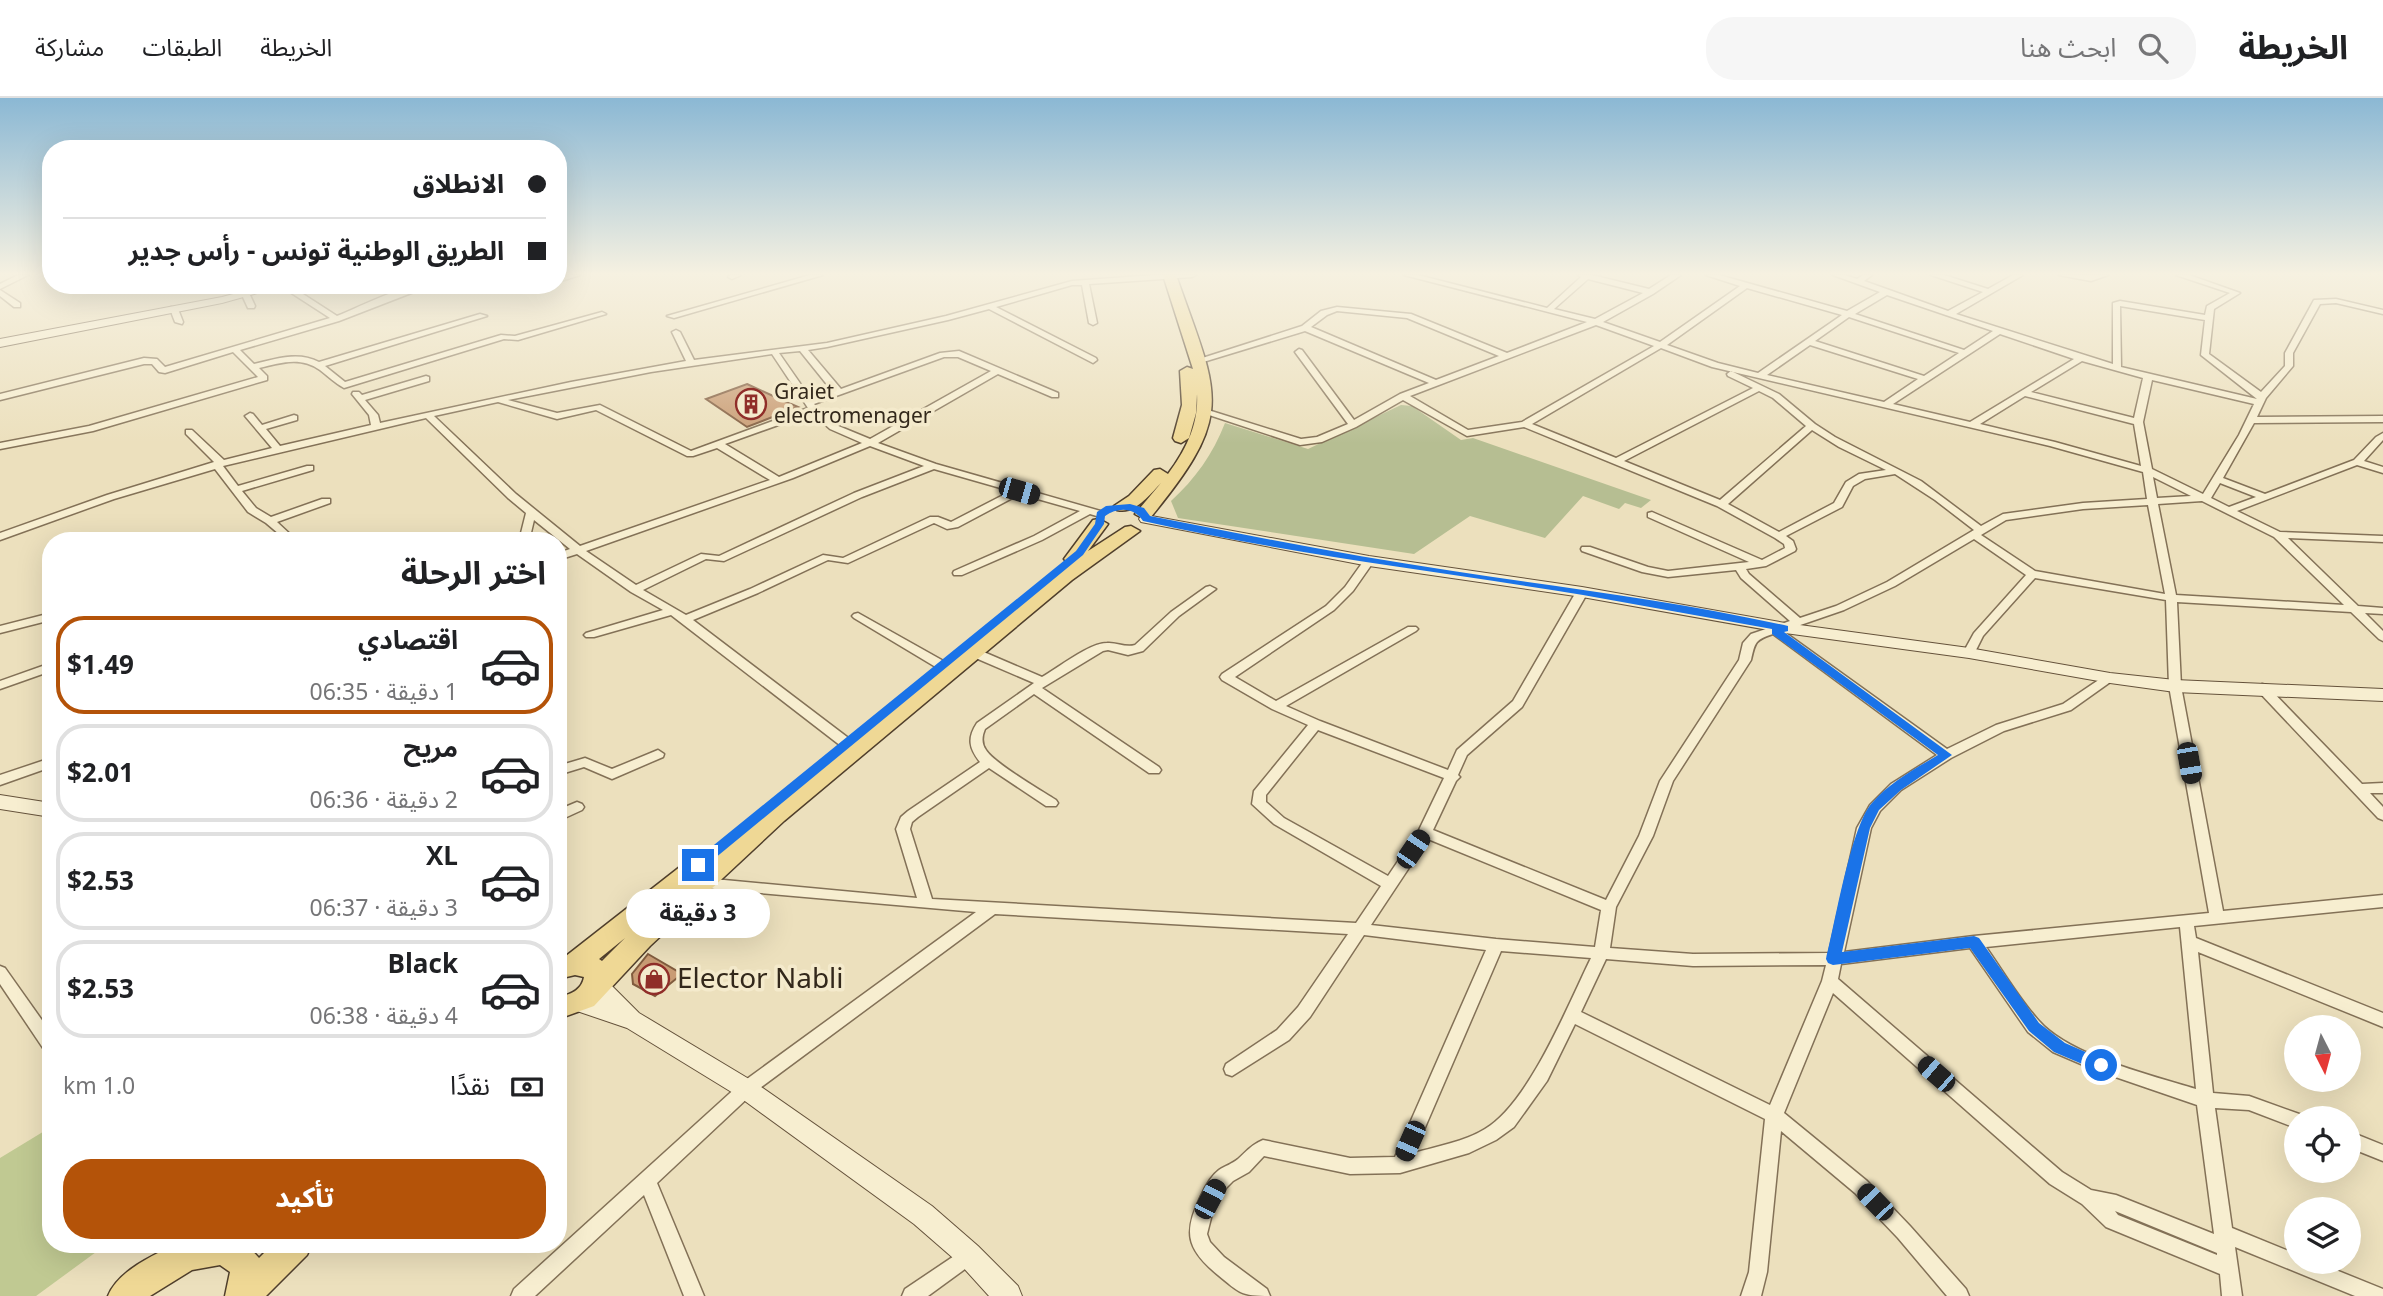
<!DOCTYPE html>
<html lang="ar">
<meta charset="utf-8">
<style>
body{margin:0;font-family:Georgia,"Noto Sans Arabic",serif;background:#f6f6f6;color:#202124;direction:rtl;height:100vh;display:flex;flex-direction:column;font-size:26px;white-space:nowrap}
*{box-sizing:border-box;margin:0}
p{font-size:23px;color:#757577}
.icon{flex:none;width:38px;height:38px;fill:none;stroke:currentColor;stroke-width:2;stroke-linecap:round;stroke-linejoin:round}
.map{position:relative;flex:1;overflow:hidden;direction:ltr}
.drawer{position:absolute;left:42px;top:434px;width:525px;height:721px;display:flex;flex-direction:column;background:#fff;border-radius:28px;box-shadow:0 7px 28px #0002;direction:rtl}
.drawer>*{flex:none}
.top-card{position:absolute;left:42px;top:42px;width:525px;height:154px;border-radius:28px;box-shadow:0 7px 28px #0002;direction:rtl;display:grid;align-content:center;height:154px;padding:0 21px;background:#fff}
.needle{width:46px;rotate:174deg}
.buttons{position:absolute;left:2284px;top:917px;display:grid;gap:14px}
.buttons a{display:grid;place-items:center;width:77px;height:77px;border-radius:50%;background:#fff;box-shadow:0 7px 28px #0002;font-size:35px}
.end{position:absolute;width:32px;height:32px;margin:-16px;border:9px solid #1a73e8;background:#fff;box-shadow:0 0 0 4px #fff}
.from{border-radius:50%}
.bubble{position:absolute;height:49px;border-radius:24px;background:#fff;box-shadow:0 7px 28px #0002;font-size:23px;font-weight:700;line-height:49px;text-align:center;direction:rtl}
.car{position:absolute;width:21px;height:42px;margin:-21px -10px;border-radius:9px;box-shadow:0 0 5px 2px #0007;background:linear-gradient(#222 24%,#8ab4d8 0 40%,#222 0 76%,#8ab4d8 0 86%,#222 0)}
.top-card b{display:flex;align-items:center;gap:24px;height:66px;font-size:26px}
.top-card b+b{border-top:2px solid #e0e0e0}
.top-card i{width:18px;height:18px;background:#202124}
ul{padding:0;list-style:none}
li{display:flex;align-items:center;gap:21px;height:98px;margin:0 14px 10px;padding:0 7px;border:4px solid #e0e0e0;border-radius:28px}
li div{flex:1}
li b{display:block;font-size:26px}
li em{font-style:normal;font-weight:700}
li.current{border-color:#b45309}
li>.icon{width:63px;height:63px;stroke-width:1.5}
h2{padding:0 21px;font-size:32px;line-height:84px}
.pay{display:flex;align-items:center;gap:18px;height:77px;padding:0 21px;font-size:26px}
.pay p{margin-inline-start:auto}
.primary-button{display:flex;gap:14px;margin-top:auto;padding:14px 21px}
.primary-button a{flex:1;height:80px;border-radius:28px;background:#b45309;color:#fff;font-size:28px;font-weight:700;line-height:80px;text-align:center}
header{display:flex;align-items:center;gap:42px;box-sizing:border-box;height:98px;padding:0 35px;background:#fff;border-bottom:2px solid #e0e0e0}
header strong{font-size:33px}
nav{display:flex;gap:38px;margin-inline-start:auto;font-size:24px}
.search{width:490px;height:63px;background:#f6f6f6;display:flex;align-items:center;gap:18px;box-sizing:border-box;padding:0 24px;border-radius:28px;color:#757577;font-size:26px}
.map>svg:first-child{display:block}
.green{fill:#c0c992}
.cemetery{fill:#b6be92}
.building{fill:#c99c74;stroke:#815c3e;stroke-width:2}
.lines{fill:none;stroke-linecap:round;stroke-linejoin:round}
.street-casing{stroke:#837157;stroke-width:3}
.secondary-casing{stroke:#65523b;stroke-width:2}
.primary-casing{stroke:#503f2c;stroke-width:3}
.street{fill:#f7eed0;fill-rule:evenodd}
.secondary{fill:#f7eed0;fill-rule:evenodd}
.primary{fill:#efd895;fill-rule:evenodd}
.route{fill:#1a73e8}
.labels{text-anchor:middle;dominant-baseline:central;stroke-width:7;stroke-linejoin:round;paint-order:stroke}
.far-poi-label{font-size:21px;fill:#33281b;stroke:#f4eacc;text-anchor:start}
.near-poi-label{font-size:28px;fill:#33281b;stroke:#f4eacc;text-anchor:start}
</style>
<header>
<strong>الخريطة</strong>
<div class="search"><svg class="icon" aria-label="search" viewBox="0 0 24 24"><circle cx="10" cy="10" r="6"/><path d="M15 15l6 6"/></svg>ابحث هنا</div>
<nav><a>الخريطة</a><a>الطبقات</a><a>مشاركة</a></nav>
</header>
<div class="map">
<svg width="2383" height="1198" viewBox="0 0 2383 1198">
<rect width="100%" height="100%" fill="#ece0bd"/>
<polygon class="green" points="51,1029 51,1146 107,1146 36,1198 0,1198 0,1060"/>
<path class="cemetery" d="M1401 307 1412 308 1461 342 1473 340 1651 402 1641 410 1625 405 1619 411 1583 398 1545 440 1470 418 1414 456 1178 420 1171 403C1195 381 1213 356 1225 325L1308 351Z"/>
<g class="building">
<polygon points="747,286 782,302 798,309 747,329 706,301"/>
<polygon points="648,856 682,876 655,898 633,886 632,876"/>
</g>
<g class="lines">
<g class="street-casing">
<g id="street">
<polygon points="18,177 28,177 0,191 0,186"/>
<polygon points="567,177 580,177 558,184 558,180"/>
<polygon points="730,177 741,177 732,181 728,179"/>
<polygon points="810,177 823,177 674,220 667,218"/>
<path d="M1154 177H1196L1192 179 1089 186 1097 225 1093 227 1089 225 1082 187H1072L996 209 1096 260 1097 262 1093 265 989 211 948 222 827 249 808 252 841 291 940 255 959 253 1058 295V299H1052L998 276 878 345 936 366 1104 414 1105 416 1100 419 1090 416 1042 442 962 477H954L953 475 954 473 1034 438 1080 413 1020 396 958 429 947 431 934 425 848 465 828 462 758 495 693 522 851 642 852 645 851 648H841L671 517 594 539H586L584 537 586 535 663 512 631 494 577 456 558 462V455L570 451 534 422 529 443H519L526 415 508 400 426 320 223 368 238 388 307 368H313V372L242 393 256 410 271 419 322 401H330V405L277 424 291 437 281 443H266L279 436 266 425 248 414 215 371 114 401 0 442V435L107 397 214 364 186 336V332H192L224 362 272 350 245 318 250 315 253 316 262 327 294 317 297 318V322L266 331 280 348 371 327 369 317 352 296 353 294H359L362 297 426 278 429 279V283L365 302 378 317 380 325 571 284 686 263 672 234 676 232 680 234 694 262 827 245 946 218 1072 183ZM800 253 833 294 811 301 779 255ZM772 256 808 310 691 353 600 307 557 315 508 302 651 274ZM944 259H958L991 273 870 341 836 327 814 306ZM498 304 557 321 596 312 687 358H693L717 350 770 382 580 448 516 396 434 318ZM812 315 830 331 862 345 779 379 725 346ZM870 348 924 368 854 395 719 458 701 456 636 487 586 453 793 380ZM934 371 1011 393 951 424 938 419H930L843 460 823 457 750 491 686 517 643 492 706 461 724 463 862 399Z"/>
<path d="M1404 177H1418L1547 210 1581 179 1578 177H1592L1649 191 1671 177H1681L1653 196 1603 224 1660 244 1740 188 1706 177H1719L1847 213 1880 194 1833 177H1845L1857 181 1863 177H1872L1864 183 1948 213 1983 194 1931 177H1944L1988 191 2013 177H2023L1956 216 2113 266V205L2120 203 2205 217 2207 208 2230 195 2176 177H2189L2240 195 2214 211 2209 256 2261 294 2285 268V255L2314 202 2336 201 2383 212V216L2336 205 2320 206 2293 255V268L2266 300 2257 319 2383 318V324L2254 325 2223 380 2265 396 2354 362 2376 339 2383 335V342L2364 363 2383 369V375L2357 367 2237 413 2280 434 2383 438V444L2288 440 2358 508 2383 510V516L2365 515 2383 533V543L2379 541 2351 514 2177 504 2181 588 2223 813 2383 797V809L2194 828 2196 840 2383 915V929L2198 854 2213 995 2249 998 2302 1017 2304 1020H2296V1030L2249 1012 2215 1010 2232 1130 2296 1156V1164H2316L2383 1191V1198H2355L2235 1149 2242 1198H2222L2220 1176 2106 1129 2082 1106 2050 1086 1833 895 1784 1015 1867 1083 1910 1128 1966 1191 1969 1198H1947L1898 1140 1855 1095 1781 1033 1767 1174 1761 1198H1741L1749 1174 1765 1021 1575 926 1547 983 1514 1029 1496 1042 1469 1055 1400 1075 1350 1076 1264 1058 1249 1074 1233 1083 1226 1090 1213 1112 1207 1136 1210 1144 1224 1159 1267 1191 1270 1198C1240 1198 1240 1195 1218 1177 1186 1151 1183 1134 1201 1098 1205 1089 1211 1078 1219 1072 1225 1068 1232 1066 1238 1061 1247 1053 1251 1047 1263 1042L1350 1060 1395 1059 1486 852 1364 837 1310 919 1289 942 1232 978 1226 976 1224 971 1226 966 1277 932 1298 909 1348 836 995 816 752 996 657 1085 704 1198H684L644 1097 535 1198H511L514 1191 740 986 976 814 703 790 698 789 696 785 698 781 703 780 917 800 896 731 901 719 908 713 980 664C969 650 967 640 977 625L1034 585 971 558 969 555 971 552H979L1042 579C1058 570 1089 545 1107 545 1117 544 1125 550 1135 547L1171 514 1206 489 1210 488 1216 491 1179 518 1143 553 1128 557 1108 552 1103 553 1042 590 1159 669 1161 672 1159 675H1149L1034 596 985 631C982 638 981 645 986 652 994 665 1040 692 1056 702L1058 705 1056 708H1046L989 670 918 719 912 724 910 731 932 801 1356 825 1381 788 1274 726 1252 706 1254 693 1308 627 1272 611 1222 582 1220 579 1222 576 1326 508 1345 489 1365 461H1373L1374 463 1353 493 1334 512 1235 579 1276 603 1408 529H1416L1418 531 1416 533 1286 608 1320 623 1448 672 1457 652 1513 603 1576 494 1578 492H1586L1588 494 1522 609 1467 657 1458 677 1460 679 1456 683 1433 732 1606 802 1639 738 1660 683 1739 562 1743 545 1751 536 1790 523 1741 480 1736 472 1668 479 1642 474 1582 453 1581 451 1582 449H1590L1648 469 1668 473 1749 464 1648 419V415L1652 414 1762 462 1785 450 1784 446 1775 440 1717 408 1524 329 1467 338 1403 302 1356 329 1322 344 1300 347 1200 314 1205 311 1208 312 1301 341 1317 339 1348 326 1295 254 1299 251 1302 252 1354 322 1400 296 1429 285 1305 233 1200 265 1193 263 1302 228 1321 213 1337 209 1411 216 1507 255 1587 224ZM1588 181 1643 195 1595 221 1554 211ZM1747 190 1842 217 1758 275 1718 265 1667 247ZM1887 197 1993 233 1964 252 1855 216ZM2120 208 2205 222 2201 257 2257 301 2121 269ZM1337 213 1407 220 1499 258 1436 282 1311 229 1327 217ZM1849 219 1959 255 1924 278 1815 243ZM1596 227 1654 248 1522 324 1468 332 1410 298ZM2000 236 2074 261 1970 324 1893 306ZM1810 247 1918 281 1884 304 1767 277ZM1661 250 1712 269 2050 348 2143 374 2147 401 2083 405 2003 416 1981 428 1921 383 1835 339 1815 326 1779 296 1731 273 1727 276 1728 278 1753 290 1616 360 1532 326ZM2082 263 2143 280 2134 320 2031 294ZM2152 282 2254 306 2239 337 2203 396 2152 371 2143 324ZM1759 293 1773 300 1806 328 1720 402 1624 363ZM2025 298 2134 326 2141 368 2055 344 1980 326ZM1812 332 1839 349 1886 372 1859 376 1846 384 1834 405 1779 434 1728 406ZM1895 376 1935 402 1974 432 1887 484 1836 508 1800 520 1749 476 1746 471 1766 468 1795 453 1796 451 1793 443 1786 438 1842 409 1853 388 1865 381ZM2153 379 2191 398 2157 400ZM2220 385 2256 399 2229 409 2211 400ZM2202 403 2274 439 2344 507 2176 497 2158 406ZM2148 407 2165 496 2035 473 1981 437 2006 422 2083 411ZM1974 441 2026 477 1974 535 1963 555 1965 558H1973L1983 538 2035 480 2166 502 2169 588 2209 815 1974 838 1844 854 1871 730 1880 713 1901 692 1951 660 2004 633 2071 612 2116 580 2114 577H2106L2063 606 1996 627 1947 651 1783 533 1844 512 1895 488ZM1773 536 1937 657 1891 686 1870 707 1857 730 1829 855 1693 856 1610 850 1616 809 1653 738 1673 683 1751 562C1755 544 1755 542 1773 536ZM1318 632 1444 680 1419 732 1388 778 1284 720 1266 704V697ZM1428 741 1601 812 1595 849 1496 841 1371 827ZM2180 829 2196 991C2151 977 2070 958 2039 923 2019 901 2003 873 1986 849ZM1970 850 2028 934 2053 954 2095 972 2197 1007 2214 1136 2116 1097 2091 1092 2062 1074 1838 881 1841 866ZM1501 853 1591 860C1568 907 1529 1005 1485 1031 1464 1044 1437 1048 1414 1055ZM1606 861 1693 868 1826 867 1822 883 1770 1007 1581 914ZM2115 1113 2217 1155V1157L2118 1117Z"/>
<polygon points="2059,177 2108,177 2091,183"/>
<path d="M279 187H289L337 218C367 206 399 187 432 187L339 223 240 252 254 266C276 261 298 253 319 264L480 216 487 218 325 268 345 284 501 237 515 238 602 214 606 216 518 242 504 241 344 290C335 285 328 278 320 272 300 258 281 265 259 270L267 278V282L93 333 0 351V345L89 328 258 279 233 254 165 275 159 274 152 266H144L0 302V296L144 260 157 261 165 269 330 220Z"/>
<polygon points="528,187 541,187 537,189"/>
<polygon points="0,192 20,205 20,209 14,209 0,198"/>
<polygon points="243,195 249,195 255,208 254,210 248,210 242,197"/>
<polygon points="171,209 178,211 183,224 182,226 175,224 170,211"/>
<polygon points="51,515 51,522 0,535 0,528"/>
<polygon points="858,515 947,565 949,568 943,572 939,571 854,520 852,518 854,516"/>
<polygon points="51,565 51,573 0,591 0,583"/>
<polygon points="2262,586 2266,587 2362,686 2383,685 2383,695 2370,695 2383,709 2383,722 2378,720 2258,593 2256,590"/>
<polygon points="658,652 664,656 663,659 612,681 584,669 558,677 558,668 585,660 612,671"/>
<polygon points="51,660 51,669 0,687 0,677"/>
<polygon points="577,704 582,706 584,709 582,712 558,723 558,712"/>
<polygon points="0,868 5,870 51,935 51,955 45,953 0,886"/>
<polygon points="2348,1033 2383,1047 2383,1063 2348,1049"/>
<polygon points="969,1148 976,1151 978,1157 976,1163 928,1198 902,1198 905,1191"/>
</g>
</g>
<g class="secondary-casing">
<g id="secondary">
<polygon points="267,187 286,187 222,205 0,249 0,241 222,199"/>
<polygon points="1146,417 1369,458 1582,489 1785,525 1969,550 2110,575 2175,582 2383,591 2383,603 2175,594 2110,585 1969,560 1785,535 1582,499 1369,468 1141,424 1139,421 1141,418"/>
<polygon points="0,697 51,705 51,719 0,711"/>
<polygon points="597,878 605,881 639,915 754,984 932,1108 978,1148 1018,1188 1022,1198 989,1198 960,1166 914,1126 738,998 627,930 571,911 568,904 571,897 579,895 597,901 586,887 589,881"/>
</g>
</g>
<g class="primary-casing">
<g id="primary">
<path d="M1163 177H1176C1218 298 1238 314 1150 420L1144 421 1135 416 1161 385C1149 397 1136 416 1117 412L1114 408 1129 398 1154 372 1160 371 1168 376C1186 352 1199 326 1197 296L1196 315 1189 340 1181 345 1175 343 1173 340 1182 307 1180 273 1187 269 1193 271Z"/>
<path d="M1099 421 1108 426 1088 453 1125 429 1131 428 1140 433 1072 482 784 723 650 848 594 908 558 921V899C570 897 582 892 584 879L575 877 558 881V860L566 858 690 761 699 758 708 762 814 672 1070 466 1064 461 1093 422ZM625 840 602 863 599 861Z"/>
<path d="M177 1146H246L259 1160 273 1146H312L307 1157 266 1198H225L230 1174 220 1167 192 1172 150 1198H108C118 1173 153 1157 177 1146Z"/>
</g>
</g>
<use href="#street" class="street"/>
<use href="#secondary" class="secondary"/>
<use href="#primary" class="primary"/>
</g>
<linearGradient id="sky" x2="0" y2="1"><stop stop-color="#8bb8d4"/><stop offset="0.51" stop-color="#f6f1e1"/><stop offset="1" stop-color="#f6f1e1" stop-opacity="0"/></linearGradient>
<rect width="2383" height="345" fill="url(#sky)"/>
<path class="route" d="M1130 406 1144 410 1150 418C1250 438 1351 458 1453 473 1565 490 1678 503 1788 528V533L1784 534 1952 657 1901 692 1879 712 1870 730 1842 854 1974 838 1979 840 2039 925 2065 945 2106 963 2108 967 2106 972 2101 974 2054 954 2029 933 1970 850 1833 867 1828 865 1826 861C1835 826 1851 728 1872 705 1890 684 1915 671 1938 657L1772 536V531C1709 520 1646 508 1583 497 1437 473 1288 456 1143 423 1134 409 1118 409 1105 418L1104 426 1083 457 703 770H693V764L1076 453 1095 426 1097 414 1106 408Z"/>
<defs>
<g id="building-ring" transform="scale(1.575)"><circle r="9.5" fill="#f4eacc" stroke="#902e29" stroke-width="1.5"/><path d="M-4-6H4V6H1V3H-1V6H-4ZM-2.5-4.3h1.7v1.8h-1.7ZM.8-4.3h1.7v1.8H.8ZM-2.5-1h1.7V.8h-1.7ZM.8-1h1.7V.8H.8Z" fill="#902e29"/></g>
<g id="shop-ring" transform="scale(1.575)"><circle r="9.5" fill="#f4eacc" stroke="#902e29" stroke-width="1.5"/><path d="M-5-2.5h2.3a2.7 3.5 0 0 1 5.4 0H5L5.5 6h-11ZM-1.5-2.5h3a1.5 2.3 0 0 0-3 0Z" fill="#902e29"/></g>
</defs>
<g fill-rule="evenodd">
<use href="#building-ring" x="751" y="306"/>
<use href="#shop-ring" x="654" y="881"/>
</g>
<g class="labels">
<g class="far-poi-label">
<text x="774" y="294">Graiet<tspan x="774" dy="24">electromenager</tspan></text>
</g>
<g class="near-poi-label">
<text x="677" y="881">Elector Nabli</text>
</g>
</g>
</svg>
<div class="buttons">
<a><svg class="needle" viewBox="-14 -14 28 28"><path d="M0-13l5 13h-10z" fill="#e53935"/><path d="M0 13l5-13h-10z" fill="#757577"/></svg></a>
<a><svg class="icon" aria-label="locate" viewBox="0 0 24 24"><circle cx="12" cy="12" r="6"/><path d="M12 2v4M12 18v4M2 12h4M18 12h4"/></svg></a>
<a><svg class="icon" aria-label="layers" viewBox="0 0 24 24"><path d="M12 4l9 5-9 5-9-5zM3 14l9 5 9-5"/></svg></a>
</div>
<i class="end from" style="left:2101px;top:967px"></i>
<i class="end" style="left:698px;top:767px"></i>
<div class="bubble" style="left:626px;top:791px;width:144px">3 دقيقة</div>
<i class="car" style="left:1019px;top:393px;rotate:106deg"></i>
<i class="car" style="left:2189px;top:665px;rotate:170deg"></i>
<i class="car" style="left:1413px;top:751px;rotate:34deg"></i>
<i class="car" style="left:1936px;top:976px;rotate:311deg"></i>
<i class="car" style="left:1410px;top:1043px;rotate:204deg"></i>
<i class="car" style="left:1210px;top:1101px;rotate:28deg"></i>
<i class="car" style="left:1875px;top:1104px;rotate:316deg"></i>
<div class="top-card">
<b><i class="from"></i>الانطلاق</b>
<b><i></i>الطريق الوطنية تونس - رأس جدير</b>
</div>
<section class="drawer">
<h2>اختر الرحلة</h2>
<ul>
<li class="current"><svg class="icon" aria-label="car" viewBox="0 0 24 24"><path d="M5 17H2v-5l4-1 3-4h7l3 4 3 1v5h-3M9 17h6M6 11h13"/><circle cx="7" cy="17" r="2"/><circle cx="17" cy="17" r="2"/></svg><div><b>اقتصادي</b><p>1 دقيقة · 06:35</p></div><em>$1.49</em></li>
<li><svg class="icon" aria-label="car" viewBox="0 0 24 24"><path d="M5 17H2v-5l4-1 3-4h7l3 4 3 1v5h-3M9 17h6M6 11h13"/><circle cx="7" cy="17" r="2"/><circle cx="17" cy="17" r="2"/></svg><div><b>مريح</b><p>2 دقيقة · 06:36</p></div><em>$2.01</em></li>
<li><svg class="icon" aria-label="car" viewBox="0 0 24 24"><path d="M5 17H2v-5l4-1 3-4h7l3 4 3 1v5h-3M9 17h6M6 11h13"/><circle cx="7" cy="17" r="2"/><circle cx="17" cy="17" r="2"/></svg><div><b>XL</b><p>3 دقيقة · 06:37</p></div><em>$2.53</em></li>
<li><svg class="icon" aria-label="car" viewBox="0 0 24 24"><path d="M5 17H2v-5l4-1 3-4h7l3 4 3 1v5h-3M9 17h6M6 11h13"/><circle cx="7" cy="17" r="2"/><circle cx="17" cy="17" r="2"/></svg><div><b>Black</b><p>4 دقيقة · 06:38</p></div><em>$2.53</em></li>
</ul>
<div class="pay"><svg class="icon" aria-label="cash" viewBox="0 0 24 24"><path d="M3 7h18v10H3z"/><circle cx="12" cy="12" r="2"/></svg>نقدًا<p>1.0 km</p></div>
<div class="primary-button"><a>تأكيد</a></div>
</section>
</div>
